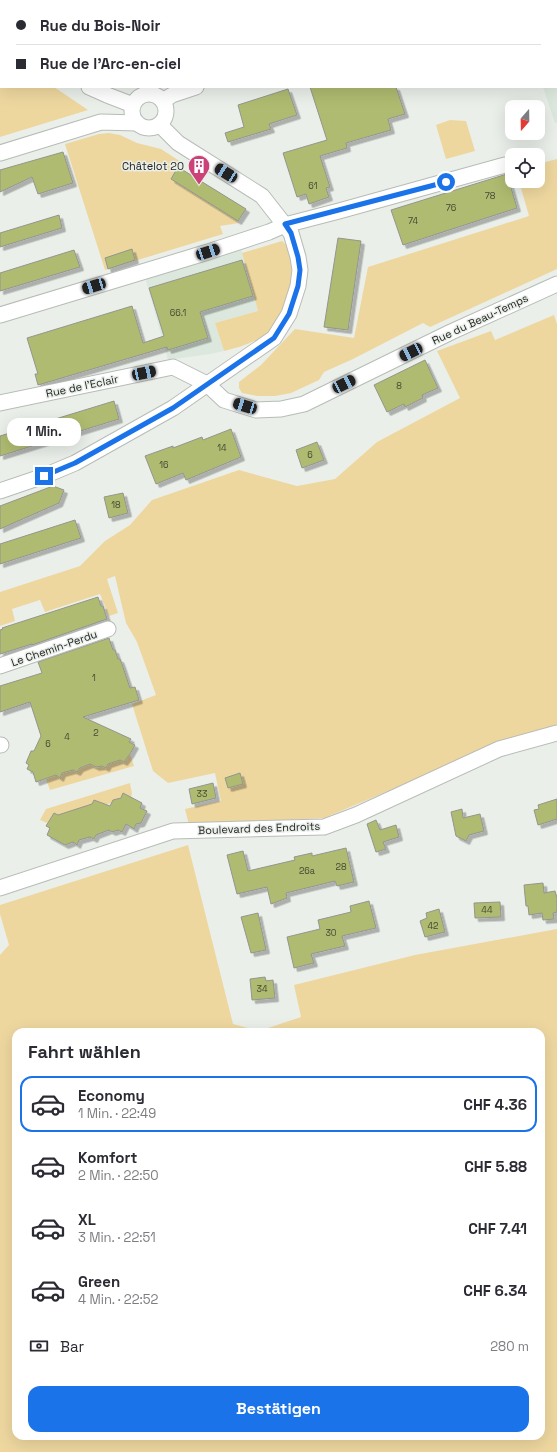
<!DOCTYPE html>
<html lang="de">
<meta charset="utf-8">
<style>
body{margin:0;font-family:"Space Grotesk",sans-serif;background:#f2f2f3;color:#2b2b33;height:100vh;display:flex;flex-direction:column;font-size:15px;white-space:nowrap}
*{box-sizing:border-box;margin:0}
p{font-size:13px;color:#7c7c81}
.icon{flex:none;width:22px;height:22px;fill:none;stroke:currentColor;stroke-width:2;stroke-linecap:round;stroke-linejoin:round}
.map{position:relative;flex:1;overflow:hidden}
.drawer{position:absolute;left:12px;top:1028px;width:533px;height:412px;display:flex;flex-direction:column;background:#fff;border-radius:12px;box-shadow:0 4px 16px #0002}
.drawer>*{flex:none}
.top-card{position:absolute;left:0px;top:0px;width:557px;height:88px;box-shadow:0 4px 16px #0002;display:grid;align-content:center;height:88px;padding:0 16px;background:#fff}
.needle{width:26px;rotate:200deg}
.buttons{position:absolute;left:505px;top:100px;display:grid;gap:8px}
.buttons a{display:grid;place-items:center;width:40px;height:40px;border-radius:8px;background:#fff;box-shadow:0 4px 16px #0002;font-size:20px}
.end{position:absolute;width:18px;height:18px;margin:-9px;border:5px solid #1a73e8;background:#fff;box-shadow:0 0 0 2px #fff}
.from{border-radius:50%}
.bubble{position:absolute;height:28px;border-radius:12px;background:#fff;box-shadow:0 4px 16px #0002;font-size:13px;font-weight:600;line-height:28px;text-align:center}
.car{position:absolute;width:12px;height:24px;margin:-12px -6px;border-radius:5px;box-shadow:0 0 3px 1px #0007;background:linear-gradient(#222 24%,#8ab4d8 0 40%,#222 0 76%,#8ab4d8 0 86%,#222 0)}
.top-card b{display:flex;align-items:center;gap:14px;height:38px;font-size:15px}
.top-card b+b{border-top:1px solid #e1e1e2}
.top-card i{width:10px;height:10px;background:#2b2b33}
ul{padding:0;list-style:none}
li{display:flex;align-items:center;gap:12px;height:56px;margin:0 8px 6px;padding:0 8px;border:2px solid transparent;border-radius:12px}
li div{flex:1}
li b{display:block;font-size:15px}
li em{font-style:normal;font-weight:600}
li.on{border-color:#1a73e8}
li>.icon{width:36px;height:36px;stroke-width:1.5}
h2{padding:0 16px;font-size:18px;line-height:48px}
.pay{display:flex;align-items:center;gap:10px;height:44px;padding:0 16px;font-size:15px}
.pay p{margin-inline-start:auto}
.cta{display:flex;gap:8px;margin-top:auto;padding:8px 16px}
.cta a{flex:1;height:46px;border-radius:12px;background:#1a73e8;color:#fff;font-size:16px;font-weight:600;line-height:46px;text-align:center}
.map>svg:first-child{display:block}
.built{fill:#dce8dd}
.green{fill:#eed79f;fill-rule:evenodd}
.building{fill:#aebb6f;stroke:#94958f;filter:url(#shadow)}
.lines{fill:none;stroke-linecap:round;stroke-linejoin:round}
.minor-casing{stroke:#b7bcb7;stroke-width:17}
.minor{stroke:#fff;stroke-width:15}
.route{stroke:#1a73e8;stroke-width:5}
.labels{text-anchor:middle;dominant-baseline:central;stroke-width:3;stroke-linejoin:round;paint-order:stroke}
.number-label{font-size:9px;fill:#464a36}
.poi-label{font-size:11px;fill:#232523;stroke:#eaefea;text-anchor:end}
.street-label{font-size:11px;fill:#232523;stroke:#eaefea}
</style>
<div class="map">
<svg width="557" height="1452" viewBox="0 0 557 1452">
<defs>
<filter id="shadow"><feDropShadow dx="3.5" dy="3.5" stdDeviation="0" flood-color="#0004"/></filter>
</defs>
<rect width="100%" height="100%" fill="#eaefea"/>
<g class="built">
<polygon points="514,0 557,0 557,123 555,123 543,87 556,87 556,1"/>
<polygon points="241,248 258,311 215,323 224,351 210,354 168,360 145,277"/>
</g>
<g class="green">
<polygon points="0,51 1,87 54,87 88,110 0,137"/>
<polygon points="450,120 466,121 475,151 446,159 436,125"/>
<polygon points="109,133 120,135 137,143 161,149 181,162 171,179 238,221 239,223 220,226 223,234 105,270 65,144 99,134"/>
<polygon points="557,159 557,269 430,327 423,323 353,359 324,372 319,380 291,393 275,396 257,396 242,393 239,388 239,382 261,365 295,329 354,338 368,267 529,216 519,181 538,181 538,164"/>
<path d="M282 241C288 245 288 251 290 257 295 281 288 304 274 324 272 327 270 331 267 334 253 343 240 347 224 351L215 323 258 311 242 253Z"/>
<polygon points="554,315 557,324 557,727 412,781 324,818 189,825 185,809 221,801 215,773 168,783 153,771 132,704 156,695 137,642 126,623 115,576 107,579 118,613 109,616 100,594 45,612 40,600 12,609 15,621 0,626 0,592 80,566 105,541 130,525 152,500 239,470 297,486 335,479 377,442 460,398 437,351 491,331 495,340"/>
<polygon points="130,754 134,766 50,790 46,779 56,775 60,777 62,773 73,770 77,772 80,768 90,764 96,767 102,766 106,768 108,764 120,760 124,762"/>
<polygon points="130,783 132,794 131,797 123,793 121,798 113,800 112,803 104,805 100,802 58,815 54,813 47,823 40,820 46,809"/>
<path d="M188 845 233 1024 259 1031 301 1017 294 985 415 955 557 929V1452H0V955L9 945 0 914V905ZM16 1032H541V1436H16Z"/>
</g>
<g class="building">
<polygon points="310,87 396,87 405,114 388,119 391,130 346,143 347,148 320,156 330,187 326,188 329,197 309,204 306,194 297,197 283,153 327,140"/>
<polygon points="288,89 297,115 269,124 271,129 228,142 225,133 244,127 238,105"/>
<polygon points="63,152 73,183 38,194 32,177 0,192 0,170"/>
<polygon points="178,167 246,209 238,221 171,179"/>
<polygon points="507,174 517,208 403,245 391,210"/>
<polygon points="59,215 62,228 0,247 0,233"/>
<polygon points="338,238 361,241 348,330 324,327"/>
<polygon points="132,249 135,260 108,269 105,258"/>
<polygon points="74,250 80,267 0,291 0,273"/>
<polygon points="242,260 253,296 200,312 208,338 168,350 167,347 38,385 35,374 38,374 27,338 132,306 143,343 164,336 149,288"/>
<polygon points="425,360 438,388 422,395 423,398 405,407 404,404 387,412 374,385"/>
<polygon points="114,401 119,419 0,456 0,436"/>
<polygon points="231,429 241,457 186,480 183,473 156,484 145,456 173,446 173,448 202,437 203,440"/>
<polygon points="317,442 324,460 302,468 296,450"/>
<polygon points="53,486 64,490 59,503 0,529 0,506"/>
<polygon points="123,493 128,513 109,518 104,497"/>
<polygon points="75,520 81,538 0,564 0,544"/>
<polygon points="98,597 101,606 103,606 107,619 32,645 32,644 0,654 0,630 3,629 2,628"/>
<polygon points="109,638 113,650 115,650 118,659 120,659 122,664 130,688 135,687 139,700 83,717 131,739 129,742 135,745 130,754 124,762 120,760 108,764 106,768 102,766 96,767 90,764 80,768 77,772 73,770 62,773 60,778 56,775 36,782 33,772 27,769 29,765 26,763 31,751 34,751 41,736 30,702 0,712 0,686 42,673 38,662"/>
<polygon points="240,773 243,784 228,788 225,778"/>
<polygon points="213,783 216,798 192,804 189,789"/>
<polygon points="123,793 142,803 140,808 147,811 141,823 136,824 134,829 126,824 122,832 118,830 112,832 109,830 96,835 94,839 90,837 79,840 77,845 73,842 65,845 47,835 50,828 46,826 54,813 58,815 92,804 94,800 110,806 113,800 121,798"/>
<polygon points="557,799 557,819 538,825 534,810 539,809 538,805"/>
<polygon points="462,809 463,818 480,814 484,831 469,835 466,841 456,836 451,812"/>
<polygon points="376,820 380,830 396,825 399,837 383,842 386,849 376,852 367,824"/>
<polygon points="346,848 354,882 337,886 335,881 286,893 287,898 271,904 267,887 237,894 227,855 243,851 248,871 295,860 294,857 312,853 312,856"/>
<polygon points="543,883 544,893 555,891 557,898 557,912 553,913 554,919 543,920 542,913 529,915 528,906 526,906 524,885"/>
<polygon points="369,901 376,928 342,936 345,946 311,954 314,963 294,968 287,937 320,929 318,920 351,912 350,906"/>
<polygon points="500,902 501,917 475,918 474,903"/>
<polygon points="439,909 445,932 425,937 420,921 427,918 426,913"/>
<polygon points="258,913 266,950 251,953 241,917"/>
<polygon points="265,977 266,981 273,980 275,998 252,1000 250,979"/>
</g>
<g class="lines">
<g class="minor-casing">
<g id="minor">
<polyline points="257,0 257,1"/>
<polyline points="479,1 483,0"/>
<polyline points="0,25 1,26"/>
<polyline points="89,87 107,95 133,105"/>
<circle cx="149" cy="111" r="17"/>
<polyline points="163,101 172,95 196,87"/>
<polyline points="0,153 101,122 137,123"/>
<polyline points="0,315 208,252 269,232 285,225 339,211 505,165"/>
<polyline points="0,403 173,367 207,384 224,400 256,410 281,409 304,404 451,332 557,284"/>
<polyline points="0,491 44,476 75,463 173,408 274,338 289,314 298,286 300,270 298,257 291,233 262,196 178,143 160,125"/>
<polyline points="0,666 108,629"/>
<polyline points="0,745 1,745"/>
<polyline points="0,888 173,831 324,827 356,815 499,749 557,733"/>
</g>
</g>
<use href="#minor" class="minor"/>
</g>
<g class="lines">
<polyline class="route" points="44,476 75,463 173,408 274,338 289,314 298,286 300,270 298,257 291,233 285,224 446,182"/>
</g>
<defs>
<g id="building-pin" transform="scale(1.15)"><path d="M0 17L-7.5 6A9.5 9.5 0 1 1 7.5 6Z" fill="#cc4177" stroke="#eaefea"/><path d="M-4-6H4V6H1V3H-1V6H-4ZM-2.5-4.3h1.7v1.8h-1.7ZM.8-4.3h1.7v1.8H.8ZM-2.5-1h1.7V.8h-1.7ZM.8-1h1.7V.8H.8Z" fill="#fff"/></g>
</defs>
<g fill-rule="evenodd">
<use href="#building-pin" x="199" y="166"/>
</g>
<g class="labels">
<g class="number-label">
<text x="313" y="186">61</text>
<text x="490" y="196">78</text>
<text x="451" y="208">76</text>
<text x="413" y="221">74</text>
<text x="178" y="313">66.1</text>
<text x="399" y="386">8</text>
<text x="222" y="448">14</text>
<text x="310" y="455">6</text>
<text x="164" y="465">16</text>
<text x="116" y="505">18</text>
<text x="94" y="678">1</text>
<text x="96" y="733">2</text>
<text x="67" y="737">4</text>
<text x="48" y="744">6</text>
<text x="202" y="794">33</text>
<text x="341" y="867">28</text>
<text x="307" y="871">26a</text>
<text x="487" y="910">44</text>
<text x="433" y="926">42</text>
<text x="331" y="933">30</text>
<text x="262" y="989">34</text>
</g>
<g class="poi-label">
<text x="184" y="166">Châtelot 20</text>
</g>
<g class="street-label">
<text transform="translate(480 319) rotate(-25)">Rue du Beau-Temps</text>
<text transform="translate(82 386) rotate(-12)">Rue de l'Eclair</text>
<text transform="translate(54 648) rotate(-19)">Le Chemin-Perdu</text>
<text transform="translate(259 828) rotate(-2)">Boulevard des Endroits</text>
</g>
</g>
</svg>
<div class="buttons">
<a><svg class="needle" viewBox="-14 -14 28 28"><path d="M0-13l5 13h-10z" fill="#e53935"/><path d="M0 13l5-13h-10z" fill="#7c7c81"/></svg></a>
<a><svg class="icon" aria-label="locate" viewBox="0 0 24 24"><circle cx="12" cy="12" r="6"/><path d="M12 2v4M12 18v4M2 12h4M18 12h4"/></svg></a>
</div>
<i class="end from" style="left:446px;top:182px"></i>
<i class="end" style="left:44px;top:476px"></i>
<div class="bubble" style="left:7px;top:418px;width:74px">1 Min.</div>
<i class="car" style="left:226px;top:173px;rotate:302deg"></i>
<i class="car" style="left:208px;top:252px;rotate:72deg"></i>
<i class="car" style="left:94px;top:286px;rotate:253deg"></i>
<i class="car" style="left:411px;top:352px;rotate:244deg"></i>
<i class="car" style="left:144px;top:373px;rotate:78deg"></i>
<i class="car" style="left:344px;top:384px;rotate:64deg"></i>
<i class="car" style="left:245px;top:406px;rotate:287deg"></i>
<div class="top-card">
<b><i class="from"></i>Rue du Bois-Noir</b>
<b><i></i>Rue de l'Arc-en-ciel</b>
</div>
<section class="drawer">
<h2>Fahrt wählen</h2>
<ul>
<li class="on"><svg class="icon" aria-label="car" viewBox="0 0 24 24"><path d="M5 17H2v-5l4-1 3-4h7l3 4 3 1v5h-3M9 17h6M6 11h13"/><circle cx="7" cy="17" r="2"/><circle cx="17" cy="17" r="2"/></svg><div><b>Economy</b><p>1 Min. · 22:49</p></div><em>CHF 4.36</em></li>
<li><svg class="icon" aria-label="car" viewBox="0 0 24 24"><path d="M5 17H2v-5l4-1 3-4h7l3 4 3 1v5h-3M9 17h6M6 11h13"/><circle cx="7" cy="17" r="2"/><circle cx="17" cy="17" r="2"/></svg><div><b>Komfort</b><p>2 Min. · 22:50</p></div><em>CHF 5.88</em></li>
<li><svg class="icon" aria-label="car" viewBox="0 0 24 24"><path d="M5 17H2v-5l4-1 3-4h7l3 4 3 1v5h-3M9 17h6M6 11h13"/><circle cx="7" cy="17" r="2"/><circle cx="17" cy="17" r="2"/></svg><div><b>XL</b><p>3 Min. · 22:51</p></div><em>CHF 7.41</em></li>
<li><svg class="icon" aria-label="car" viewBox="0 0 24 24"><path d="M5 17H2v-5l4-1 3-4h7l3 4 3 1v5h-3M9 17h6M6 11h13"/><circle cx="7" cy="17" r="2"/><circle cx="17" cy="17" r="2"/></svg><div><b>Green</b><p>4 Min. · 22:52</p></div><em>CHF 6.34</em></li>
</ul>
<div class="pay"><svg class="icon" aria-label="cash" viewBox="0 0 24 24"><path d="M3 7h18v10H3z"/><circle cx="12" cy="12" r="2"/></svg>Bar<p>280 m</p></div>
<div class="cta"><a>Bestätigen</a></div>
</section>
</div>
